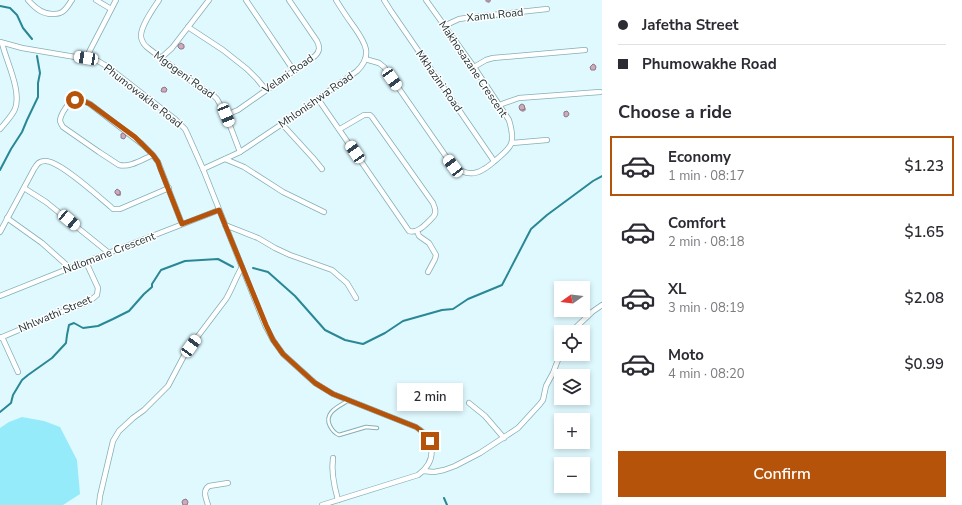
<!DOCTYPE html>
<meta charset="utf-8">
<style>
body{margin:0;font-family:"Nunito Sans",sans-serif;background:#f2f2f3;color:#2b2b33;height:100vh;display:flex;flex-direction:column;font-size:15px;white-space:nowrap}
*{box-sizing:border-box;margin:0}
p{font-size:13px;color:#7c7c81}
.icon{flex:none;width:22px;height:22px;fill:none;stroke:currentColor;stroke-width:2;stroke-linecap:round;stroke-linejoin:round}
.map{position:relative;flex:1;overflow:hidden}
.panel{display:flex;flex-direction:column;background:#fff;width:360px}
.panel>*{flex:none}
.banner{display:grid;align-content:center;height:88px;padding:0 16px;background:#fff}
.needle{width:26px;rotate:256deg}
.fabs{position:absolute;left:554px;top:281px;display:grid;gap:8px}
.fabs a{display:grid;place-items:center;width:36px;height:36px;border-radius:0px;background:#fff;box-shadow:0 2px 6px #0003;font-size:20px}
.end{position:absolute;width:18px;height:18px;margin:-9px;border:5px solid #b45309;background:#fff;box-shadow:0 0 0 2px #fff}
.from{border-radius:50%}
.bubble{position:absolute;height:28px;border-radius:0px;background:#fff;box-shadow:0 2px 6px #0003;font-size:13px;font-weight:600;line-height:28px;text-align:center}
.car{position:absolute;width:12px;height:24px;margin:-12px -6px;border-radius:5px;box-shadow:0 0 3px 1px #0007;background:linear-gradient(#fff 24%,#345 0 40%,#fff 0 76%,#345 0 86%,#fff 0)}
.banner b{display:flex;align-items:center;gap:14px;height:38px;font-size:15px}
.banner b+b{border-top:1px solid #e1e1e2}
.banner i{width:10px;height:10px;background:#2b2b33}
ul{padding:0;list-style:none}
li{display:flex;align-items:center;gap:12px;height:60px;margin:0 8px 6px;padding:0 8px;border:2px solid transparent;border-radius:0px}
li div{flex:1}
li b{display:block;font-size:15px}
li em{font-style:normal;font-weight:600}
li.selected{border-color:#b45309}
li>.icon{width:36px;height:36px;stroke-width:1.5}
h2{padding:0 16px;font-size:18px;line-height:48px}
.action{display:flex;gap:8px;margin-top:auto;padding:8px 16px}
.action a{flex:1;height:46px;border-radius:0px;background:#b45309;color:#fff;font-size:16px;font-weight:600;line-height:46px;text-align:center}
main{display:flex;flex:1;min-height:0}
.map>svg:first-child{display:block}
.grass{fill:#96ebfa}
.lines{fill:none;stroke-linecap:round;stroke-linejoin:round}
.stream{stroke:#2a8795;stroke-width:2}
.lane-casing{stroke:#85afb6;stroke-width:4.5}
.street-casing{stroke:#85afb6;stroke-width:6}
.lane{stroke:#fff;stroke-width:2.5}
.street{stroke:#fff;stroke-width:4.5}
.wall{fill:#b093a2}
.building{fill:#cdabbc;stroke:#907884}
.route{stroke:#b45309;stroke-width:5}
.labels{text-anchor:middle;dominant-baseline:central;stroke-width:3;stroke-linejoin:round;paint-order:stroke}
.street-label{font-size:11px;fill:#1a2b2e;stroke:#fff}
</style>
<main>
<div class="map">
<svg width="602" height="505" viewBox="0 0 602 505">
<rect width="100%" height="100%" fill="#dff9fe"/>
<polygon class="grass" points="22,417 44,421 60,427 77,460 80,494 63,505 0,505 0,428 9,422"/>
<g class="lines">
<g class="stream">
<polyline points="0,6 10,8 17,15 23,28 32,39"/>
<polyline points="0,170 11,149 22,132 27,120 38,97 38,83 40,73 37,56"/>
<polyline points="253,268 268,272 295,296 325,330 345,340 363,344 385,333 403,321 442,310 453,309 468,299 502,285 531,229 547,215 593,181 602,176"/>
<polyline points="0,412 11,403 13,395 22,380 28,375 52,358 66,343 67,335 69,325 74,323 83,328 98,326 113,319 129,311 144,294 152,287 152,284 161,270 185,261 218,259 233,267"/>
<polyline points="444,498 447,505"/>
</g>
<g class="lane-casing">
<path id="lane" d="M349 400C340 406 323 412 330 426 332 430 334 433 339 435L366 427 377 428"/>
</g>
<g class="street-casing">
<g id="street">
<path d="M28 0C35 8 42 14 52 14 56 14 59 14 62 12 66 10 69 4 72 0"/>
<polyline points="96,0 111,9"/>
<path d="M159 0C153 9 140 27 141 37 142 42 144 45 148 48L195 84 214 96 217 99 226 115 240 152"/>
<polyline points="246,0 294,71"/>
<polyline points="384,0 391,11 494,161"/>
<polyline points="444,26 459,19 466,18 547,9"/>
<polyline points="188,27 223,50 247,69 257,79 266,90"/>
<path d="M0 42 22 48 93 60 98 61 108 67 175 119 185 129 187 133 203 169 265 325 273 340 283 354 315 383 333 394 416 427C436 439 437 461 418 475L322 505"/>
<polyline points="86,58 116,0"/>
<polyline points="161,58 172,48 209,0"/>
<path d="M365 59 379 63 384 67 445 155C455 168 467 180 484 169 488 167 492 163 496 160 501 155 508 151 511 144 514 137 511 127 509 120L474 67 426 0"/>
<polyline points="474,67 486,60 493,58 585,50"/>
<path d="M318 99 409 231C418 234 427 223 433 217 437 213 435 208 433 203L372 117 370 115H364L340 129"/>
<polyline points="499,105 519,98 600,92"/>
<path d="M226 115 238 110 315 56C320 51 320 47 317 41L289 0"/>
<polyline points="282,124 313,158 322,169"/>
<path d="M0 129C5 123 12 116 15 109 22 91 6 61 2 43"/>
<polyline points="512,143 547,140"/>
<path d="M153 155C143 159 130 168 119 165L99 152 63 127C61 124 61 124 60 121 60 115 69 101 74 100 80 99 85 101 90 104L142 144 153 155 158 162 182 224"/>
<polyline points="225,159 244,167 283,192 324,212"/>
<path d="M203 169 240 152 294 116 357 71C375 54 363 40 352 24 346 16 341 8 336 0"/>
<polyline points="24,188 46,202 109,253"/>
<polyline points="7,218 42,243 70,268"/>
<polyline points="225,225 258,238 275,248 290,255 332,270 347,283 356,298"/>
<polyline points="417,231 419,236 429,243 436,255 435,259 428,272"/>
<path d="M0 232 34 169C37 164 39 161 45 161 59 160 99 197 111 207L113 209H120L169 188"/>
<polyline points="0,296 70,268 219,210"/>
<polyline points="571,332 592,312 602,305"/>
<polyline points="2,337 18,372"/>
<polyline points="0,338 59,313 85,303 91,300 97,295 98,288 86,262"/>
<polyline points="469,403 485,416 504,438"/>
<path d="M333 458C331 472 334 486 338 500"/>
<polyline points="423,471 434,472 444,470 455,466 480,453 518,428 540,404 543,400 546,386 553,373 561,352"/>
<path d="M99 505 100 496 113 441 119 431 133 418 144 410 168 386 186 352 226 299C232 289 236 277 242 267"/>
<path d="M208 505C206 498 202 491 209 486L228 483"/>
</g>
</g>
<use href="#lane" class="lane"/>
<use href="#street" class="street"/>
</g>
<g class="wall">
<polygon points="485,0 491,0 491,1 489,3 486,2"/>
<polygon points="524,105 525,107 526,110 523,112 521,111 520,110"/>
<polygon points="120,191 121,192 121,195 120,196 117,196 115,193"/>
</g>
<g class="building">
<polygon points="181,43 184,45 184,48 182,49 180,49 178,47 178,45"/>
<polygon points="593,64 595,65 596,67 595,70 591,70 590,67"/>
<polygon points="165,87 167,89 166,92 162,92 161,91 162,88"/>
<polygon points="522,104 524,105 525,109 522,110 520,110 519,107 520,105"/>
<polygon points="567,111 568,112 569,114 568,116 566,117 564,116 564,112"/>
<polygon points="123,133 126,136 125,138 124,139 121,138 121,134"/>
<polygon points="117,189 120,191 120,194 119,195 116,194 115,193 115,191"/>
<polygon points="186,499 187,500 188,502 187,505 183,505 182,502 183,500"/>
</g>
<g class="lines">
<path class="route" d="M75 100H81L90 104 135 137 153 155 158 162 160 168 182 224 219 210 266 325 273 340 283 354 315 383 333 394 416 427C422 431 427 435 430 441"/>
</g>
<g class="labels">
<g class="street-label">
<text transform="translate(495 15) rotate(-6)">Xamu Road</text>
<text transform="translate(473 69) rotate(56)">Makhosazane Crescent</text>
<text transform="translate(288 74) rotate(-35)">Velani Road</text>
<text transform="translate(184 75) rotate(36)">Mgogeni Road</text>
<text transform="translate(439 81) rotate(55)">Mkhazini Road</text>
<text transform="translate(143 96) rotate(38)">Phumowakhe Road</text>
<text transform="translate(316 100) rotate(-35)">Mhlonishwa Road</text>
<text transform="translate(109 253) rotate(-21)">Ndlomane Crescent</text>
<text transform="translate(55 314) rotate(-23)">Nhlwathi Street</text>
</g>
</g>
</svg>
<div class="fabs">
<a><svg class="needle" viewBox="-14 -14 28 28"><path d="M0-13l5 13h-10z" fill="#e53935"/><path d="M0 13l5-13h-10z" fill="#7c7c81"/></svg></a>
<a><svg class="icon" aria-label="locate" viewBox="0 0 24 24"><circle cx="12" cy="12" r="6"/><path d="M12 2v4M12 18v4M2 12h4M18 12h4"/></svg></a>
<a><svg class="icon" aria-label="layers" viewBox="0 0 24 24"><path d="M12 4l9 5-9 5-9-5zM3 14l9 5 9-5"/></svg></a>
<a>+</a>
<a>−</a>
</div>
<i class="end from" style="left:75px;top:100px"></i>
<i class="end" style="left:430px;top:441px"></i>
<div class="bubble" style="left:397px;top:383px;width:66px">2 min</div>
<i class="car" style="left:86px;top:58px;rotate:279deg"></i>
<i class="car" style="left:392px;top:79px;rotate:145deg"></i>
<i class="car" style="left:226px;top:115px;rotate:158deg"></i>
<i class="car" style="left:355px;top:152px;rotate:326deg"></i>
<i class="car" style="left:453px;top:166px;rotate:323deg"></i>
<i class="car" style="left:69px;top:220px;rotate:130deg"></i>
<i class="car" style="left:191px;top:346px;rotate:36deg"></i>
</div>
<section class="panel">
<div class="banner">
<b><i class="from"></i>Jafetha Street</b>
<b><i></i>Phumowakhe Road</b>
</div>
<h2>Choose a ride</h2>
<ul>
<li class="selected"><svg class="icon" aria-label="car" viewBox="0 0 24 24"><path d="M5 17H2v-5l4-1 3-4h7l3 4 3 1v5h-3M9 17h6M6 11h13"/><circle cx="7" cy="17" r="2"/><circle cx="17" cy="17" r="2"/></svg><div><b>Economy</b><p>1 min · 08:17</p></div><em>$1.23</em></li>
<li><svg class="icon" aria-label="car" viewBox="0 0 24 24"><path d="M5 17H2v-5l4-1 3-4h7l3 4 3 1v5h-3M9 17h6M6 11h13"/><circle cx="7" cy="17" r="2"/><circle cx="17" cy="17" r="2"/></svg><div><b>Comfort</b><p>2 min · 08:18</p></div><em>$1.65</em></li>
<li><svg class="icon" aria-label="car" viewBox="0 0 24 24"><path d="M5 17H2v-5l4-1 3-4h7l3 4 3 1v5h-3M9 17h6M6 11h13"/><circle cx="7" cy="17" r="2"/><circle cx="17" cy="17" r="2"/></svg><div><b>XL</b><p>3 min · 08:19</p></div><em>$2.08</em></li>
<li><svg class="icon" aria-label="car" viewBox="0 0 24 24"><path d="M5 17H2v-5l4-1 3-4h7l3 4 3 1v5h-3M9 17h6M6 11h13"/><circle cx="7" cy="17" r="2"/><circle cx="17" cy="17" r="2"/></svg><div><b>Moto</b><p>4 min · 08:20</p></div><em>$0.99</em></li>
</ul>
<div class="action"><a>Confirm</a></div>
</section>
</main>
